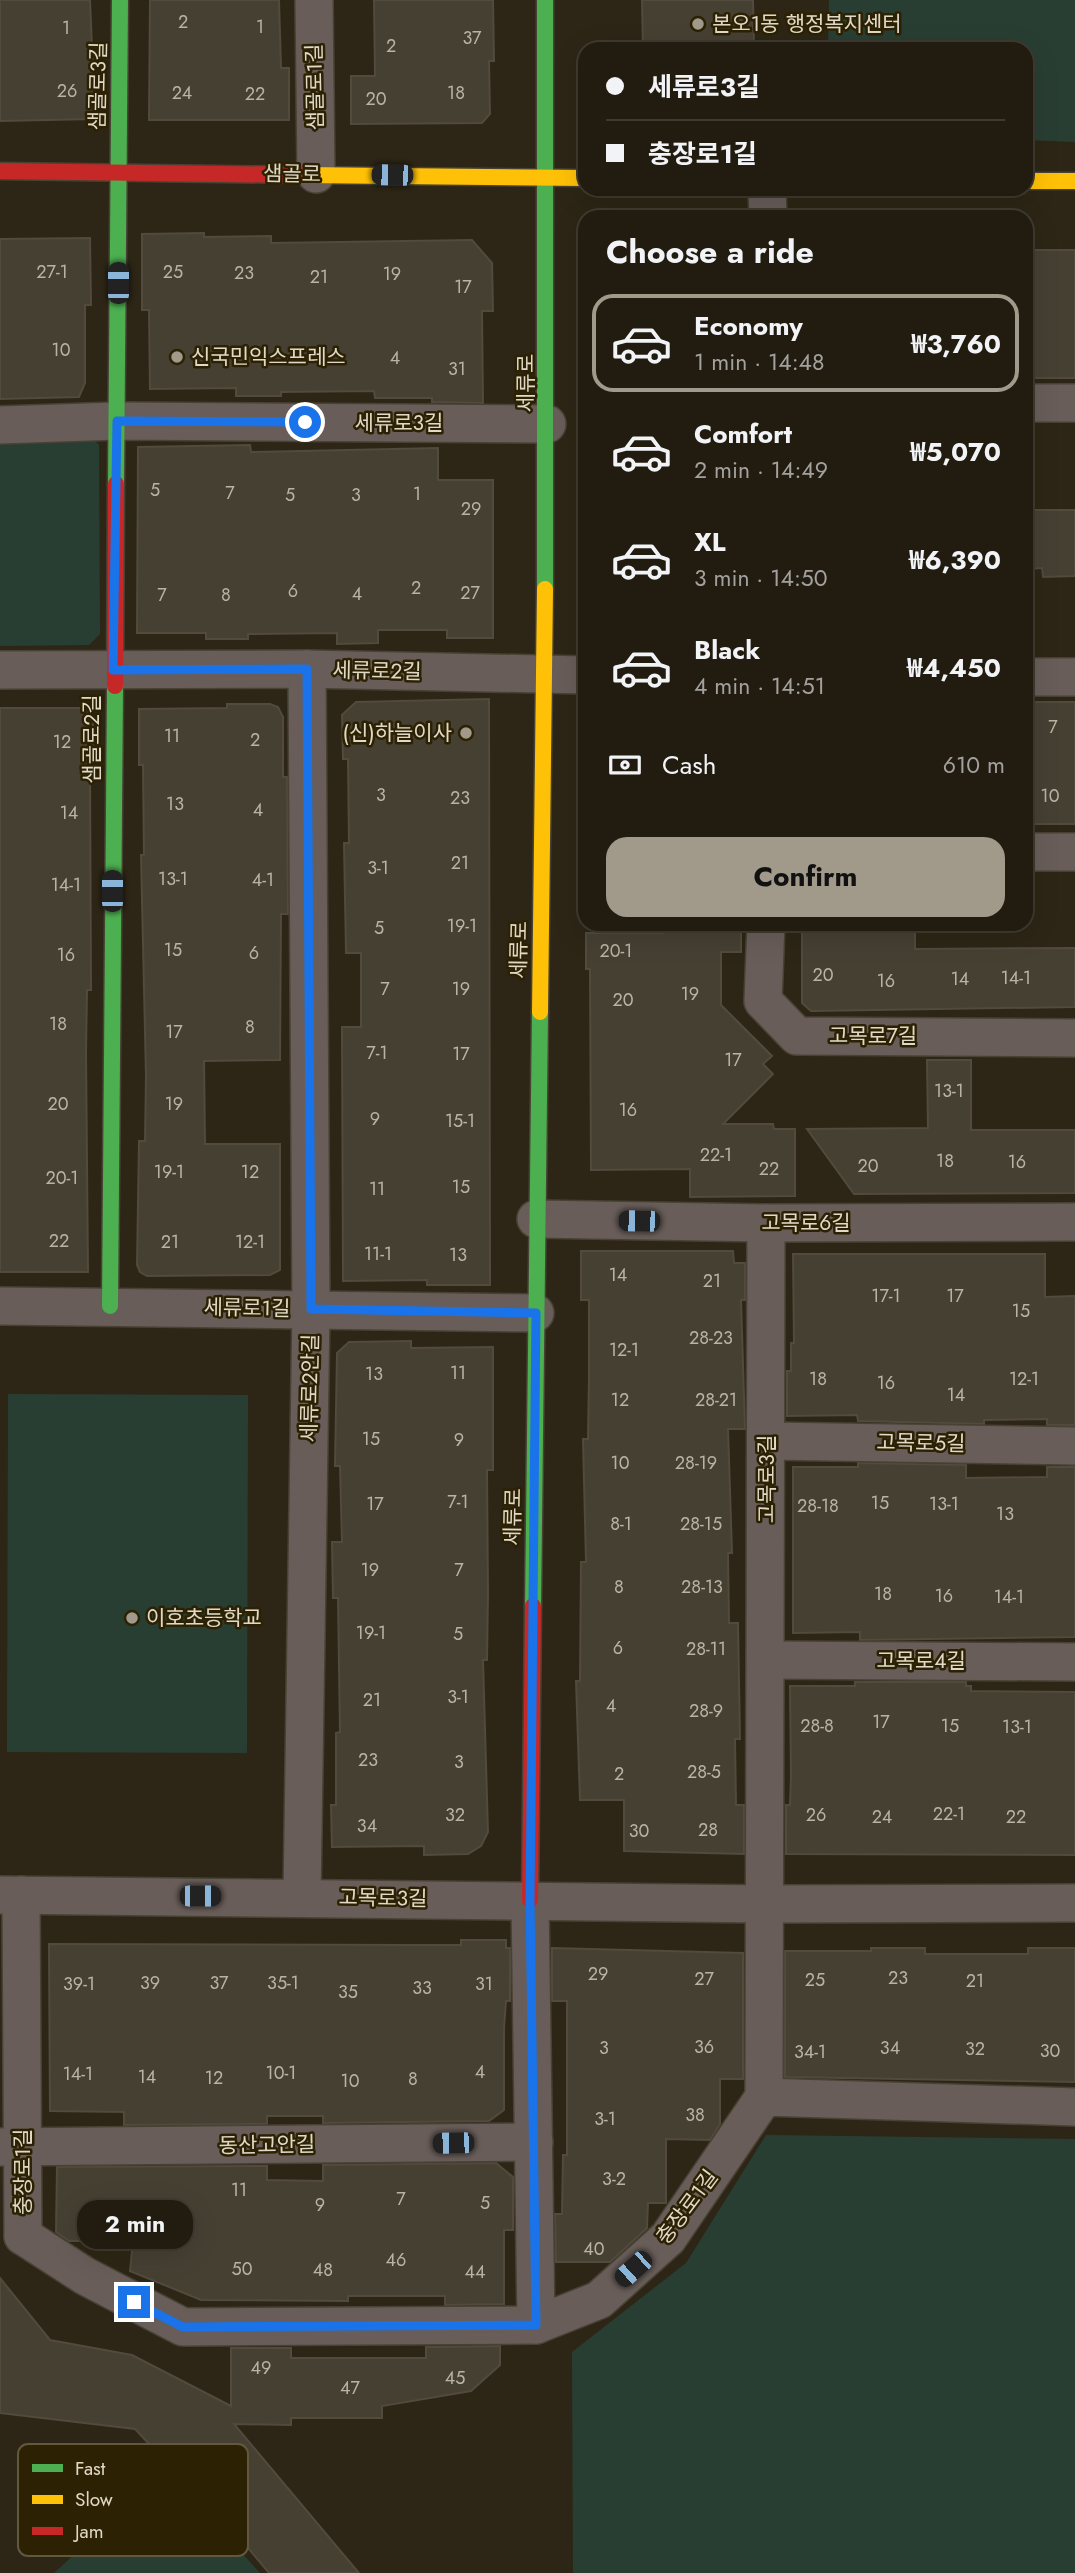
<!DOCTYPE html>
<meta charset="utf-8">
<style>
body{margin:0;font-family:Jost,"Noto Sans KR",sans-serif;background:#2e291e;color:#f1f3f6;height:100vh;display:flex;flex-direction:column;font-size:26px;white-space:nowrap}
*{box-sizing:border-box;margin:0}
p{font-size:23px;color:#a2a19f}
.icon{flex:none;width:38px;height:38px;fill:none;stroke:currentColor;stroke-width:2;stroke-linecap:round;stroke-linejoin:round}
.map{position:relative;flex:1;overflow:hidden}
.sheet{position:absolute;left:578px;top:210px;width:455px;height:721px;display:flex;flex-direction:column;background:#221c10;border-radius:21px;box-shadow:0 7px 28px #0002,0 0 0 2px #3f3a30}
.sheet>*{flex:none}
.hud{position:absolute;left:578px;top:42px;width:455px;height:154px;border-radius:21px;box-shadow:0 7px 28px #0002,0 0 0 2px #3f3a30;display:grid;align-content:center;height:154px;padding:0 28px;background:#221c10}
.end{position:absolute;width:32px;height:32px;margin:-16px;border:9px solid #1a73e8;background:#fff;box-shadow:0 0 0 4px #fff}
.from{border-radius:50%}
.bubble{position:absolute;height:49px;border-radius:21px;background:#221c10;box-shadow:0 7px 28px #0002,0 0 0 2px #3f3a30;font-size:23px;font-weight:700;line-height:49px;text-align:center}
.car{position:absolute;width:21px;height:42px;margin:-21px -10px;border-radius:9px;box-shadow:0 0 5px 2px #0007;background:linear-gradient(#222 24%,#8ab4d8 0 40%,#222 0 76%,#8ab4d8 0 86%,#222 0)}
.hud b{display:flex;align-items:center;gap:24px;height:66px;font-size:26px}
.hud b+b{border-top:2px solid #3f3a30}
.hud i{width:18px;height:18px;background:#f1f3f6}
ul{padding:0;list-style:none}
li{display:flex;align-items:center;gap:21px;height:98px;margin:0 14px 10px;padding:0 14px;border:4px solid transparent;border-radius:21px}
li div{flex:1}
li b{display:block;font-size:26px}
li em{font-style:normal;font-weight:700}
li.selected{border-color:#a19a8a}
li>.icon{width:63px;height:63px;stroke-width:1.5}
h2{padding:0 28px;font-size:32px;line-height:84px}
.pay{display:flex;align-items:center;gap:18px;height:77px;padding:0 28px;font-size:26px}
.pay p{margin-inline-start:auto}
.primary-button{display:flex;gap:14px;margin-top:auto;padding:14px 28px}
.primary-button a{flex:1;height:80px;border-radius:21px;background:#a19a8a;color:#111;font-size:28px;font-weight:700;line-height:80px;text-align:center}
.map>svg:first-child{display:block}
.green{fill:#293e32}
.building{fill:#464033;stroke:#514a3d;stroke-width:2}
.lines{fill:none;stroke-linecap:round;stroke-linejoin:round}
.street-casing{stroke:#484234;stroke-width:40}
.fast-casing{stroke:#484234;stroke-width:19}
.slow-casing{stroke:#484234;stroke-width:19}
.jam-casing{stroke:#484234;stroke-width:19}
.street{stroke:#685d59;stroke-width:37}
.fast{stroke:#4caf50;stroke-width:16}
.slow{stroke:#ffc107;stroke-width:16}
.jam{stroke:#c62828;stroke-width:16}
.route{stroke:#1a73e8;stroke-width:9}
.poi-dot{fill:#a19a8a;stroke:#2c2103;stroke-width:2.5}
.labels{text-anchor:middle;dominant-baseline:central;stroke-width:5;stroke-linejoin:round;paint-order:stroke}
.number-label{font-size:18px;fill:#bab3a3}
.poi-label{font-size:21px;fill:#e0d9c8;stroke:#2c2103;text-anchor:start}
.street-label{font-size:21px;fill:#e0d9c8;stroke:#2c2103}
.key{fill:#2c2103;stroke:#62583e;stroke-width:2}
.key-label{font-size:19px;fill:#e0d9c8}
</style>
<div class="map">
<svg width="1075" height="2573" viewBox="0 0 1075 2573">
<rect width="100%" height="100%" fill="#2d2616"/>
<g class="green">
<polygon points="829,0 1075,0 1075,142 1026,140 1026,49 828,49"/>
<polygon points="88,433 99,445 100,634 89,645 0,646 0,434"/>
<polygon points="8,1394 248,1395 247,1753 7,1752"/>
<polygon points="766,2135 1075,2139 1075,2573 573,2573 572,2352 686,2263"/>
<polygon points="166,2470 260,2573 54,2573"/>
</g>
<g class="building">
<polygon points="0,0 90,0 95,119 0,121"/>
<polygon points="150,0 279,0 281,68 289,68 289,120 149,120"/>
<polygon points="374,0 493,0 494,61 489,61 490,114 482,123 351,124 351,76 375,76"/>
<polygon points="642,0 753,0 754,49 643,49"/>
<polygon points="204,233 204,237 271,236 271,243 472,240 492,263 493,311 482,311 483,403 432,402 432,398 375,398 374,391 281,392 281,396 236,396 236,388 150,389 149,310 142,310 142,234"/>
<polygon points="90,238 91,305 85,305 85,383 79,397 0,399 0,239"/>
<rect x="1026" y="250" width="49" height="128"/>
<polygon points="250,445 251,452 438,448 438,480 493,480 493,638 447,638 447,630 378,630 378,643 337,644 337,633 248,634 248,639 206,639 206,633 137,633 138,447"/>
<polygon points="1026,510 1075,510 1075,576 1043,577 1042,568 1026,569"/>
<polygon points="489,699 490,1285 427,1285 427,1280 343,1281 342,1027 361,1027 361,953 346,953 344,843 349,843 348,759 343,759 342,715 356,702"/>
<polygon points="1030,702 1075,702 1075,824 1026,824 1026,768 1031,768"/>
<polygon points="227,704 270,704 278,707 283,717 283,777 287,777 288,914 281,914 280,1060 204,1061 205,1144 280,1144 280,1270 270,1275 147,1276 140,1272 137,1265 139,1141 145,1141 146,1077 141,855 144,855 143,765 139,765 139,709 227,708"/>
<polygon points="0,708 86,708 93,717 92,767 90,767 91,990 87,990 86,1053 88,1272 0,1272"/>
<polygon points="663,924 741,924 741,952 721,952 721,1005 772,1056 763,1064 773,1074 723,1124 773,1124 774,1129 795,1129 795,1196 690,1197 690,1169 591,1170 590,969 586,969 586,933 663,933"/>
<polygon points="802,924 915,924 915,949 1075,948 1075,1007 811,1011 802,1003"/>
<polygon points="927,1060 971,1060 971,1130 1075,1130 1075,1193 854,1194 807,1129 928,1128"/>
<polygon points="581,1251 733,1251 734,1263 745,1263 745,1300 741,1300 745,1429 728,1429 732,1553 728,1553 729,1623 738,1623 740,1739 735,1739 736,1805 744,1805 744,1854 624,1851 624,1800 580,1800 576,1681 580,1681 581,1562 586,1562 583,1439 588,1439 589,1376 589,1300 581,1300"/>
<polygon points="793,1254 1045,1254 1045,1297 1075,1296 1075,1425 1047,1425 1047,1419 984,1420 984,1424 858,1421 857,1415 787,1416 787,1371 791,1371 791,1343 794,1343"/>
<polygon points="411,1341 411,1348 493,1347 493,1470 487,1470 488,1594 487,1660 483,1660 488,1832 481,1846 468,1854 424,1855 424,1846 332,1847 331,1805 336,1805 336,1733 340,1732 338,1598 333,1598 332,1542 342,1542 340,1466 335,1466 337,1353 349,1342"/>
<polygon points="858,1463 966,1465 966,1478 1047,1477 1047,1467 1075,1467 1075,1637 860,1640 860,1632 793,1633 793,1467 858,1467"/>
<polygon points="855,1682 966,1682 966,1686 971,1686 971,1691 1075,1692 1075,1855 786,1854 786,1805 790,1805 791,1776 790,1686 855,1686"/>
<polygon points="461,1940 506,1940 506,1948 510,1948 510,2001 506,2001 504,2028 504,2110 489,2121 323,2123 323,2116 267,2116 267,2124 124,2125 124,2112 50,2111 49,1944 405,1945 461,1945"/>
<polygon points="552,1948 743,1953 743,2079 720,2079 720,2124 710,2140 666,2139 666,2203 648,2203 647,2228 610,2262 556,2262 555,2214 562,2214 563,2155 567,2155 567,2001 552,2001"/>
<polygon points="871,1948 925,1948 925,1954 1028,1954 1028,1948 1075,1948 1075,2082 785,2077 785,1951 871,1951"/>
<polygon points="496,2163 513,2177 513,2230 504,2230 504,2304 445,2305 445,2296 348,2296 348,2301 201,2300 130,2271 133,2241 69,2241 56,2232 57,2167 267,2166 267,2180 323,2181 323,2165"/>
<polygon points="0,2278 50,2340 132,2355 231,2406 231,2348 291,2348 291,2358 426,2358 426,2347 500,2346 500,2365 471,2391 382,2406 382,2418 291,2418 291,2425 234,2424 359,2573 269,2573 169,2454 164,2460 135,2429 0,2413"/>
</g>
<g class="lines">
<g class="street-casing">
<g id="street">
<polyline points="314,0 316,174"/>
<polyline points="767,189 768,217"/>
<polyline points="1026,403 1075,403"/>
<polyline points="0,425 117,421 547,424"/>
<polyline points="0,670 307,669 584,675"/>
<polyline points="1026,677 1075,677"/>
<polyline points="1026,852 1075,852"/>
<polyline points="766,924 763,1001 797,1036 1075,1038"/>
<polyline points="536,1219 766,1223 1075,1222"/>
<polyline points="0,1306 535,1313"/>
<polyline points="767,1441 1075,1446"/>
<polyline points="768,1660 1075,1662"/>
<polyline points="0,1895 766,1904 1075,1903"/>
<polyline points="21,1895 23,2236"/>
<polyline points="302,1897 311,1309 307,669"/>
<polyline points="530,1900 536,2325"/>
<polyline points="764,2097 766,1223"/>
<polyline points="0,2147 534,2142"/>
<polyline points="23,2236 85,2276 183,2327 536,2325 599,2300 668,2238 764,2097 1075,2107"/>
</g>
</g>
<g class="fast-casing">
<g id="fast">
<polyline points="545,0 545,589"/>
<polyline points="116,484 120,0"/>
<polyline points="110,1306 115,686"/>
<polyline points="533,1606 540,1012"/>
</g>
</g>
<g class="slow-casing">
<g id="slow">
<polyline points="302,175 584,178"/>
<polyline points="1026,181 1075,181"/>
<polyline points="540,1012 545,589"/>
</g>
</g>
<g class="jam-casing">
<g id="jam">
<polyline points="0,171 302,175"/>
<polyline points="115,686 116,484"/>
<polyline points="530,1900 533,1606"/>
</g>
</g>
<use href="#street" class="street"/>
<use href="#fast" class="fast"/>
<use href="#slow" class="slow"/>
<use href="#jam" class="jam"/>
</g>
<g class="lines">
<polyline class="route" points="134,2302 183,2327 536,2325 530,1900 536,1313 311,1309 307,669 113,670 117,421 305,422"/>
</g>
<g class="poi-dot">
<circle cx="698" cy="24" r="7"/>
<circle cx="177" cy="357" r="7"/>
<circle cx="466" cy="733" r="7"/>
<circle cx="132" cy="1618" r="7"/>
</g>
<g class="labels">
<g class="number-label">
<text x="183" y="22">2</text>
<text x="260" y="27">1</text>
<text x="66" y="28">1</text>
<text x="472" y="38">37</text>
<text x="391" y="46">2</text>
<text x="67" y="91">26</text>
<text x="182" y="93">24</text>
<text x="456" y="93">18</text>
<text x="255" y="94">22</text>
<text x="376" y="99">20</text>
<text x="52" y="272">27-1</text>
<text x="173" y="272">25</text>
<text x="244" y="273">23</text>
<text x="392" y="274">19</text>
<text x="319" y="277">21</text>
<text x="463" y="287">17</text>
<text x="61" y="350">10</text>
<text x="395" y="358">4</text>
<text x="457" y="369">31</text>
<text x="155" y="490">5</text>
<text x="230" y="493">7</text>
<text x="417" y="494">1</text>
<text x="290" y="495">5</text>
<text x="356" y="495">3</text>
<text x="471" y="509">29</text>
<text x="416" y="588">2</text>
<text x="293" y="591">6</text>
<text x="470" y="593">27</text>
<text x="357" y="594">4</text>
<text x="162" y="595">7</text>
<text x="226" y="595">8</text>
<text x="1053" y="727">7</text>
<text x="172" y="736">11</text>
<text x="255" y="740">2</text>
<text x="62" y="742">12</text>
<text x="381" y="795">3</text>
<text x="1050" y="796">10</text>
<text x="460" y="798">23</text>
<text x="175" y="804">13</text>
<text x="258" y="810">4</text>
<text x="69" y="813">14</text>
<text x="460" y="863">21</text>
<text x="378" y="868">3-1</text>
<text x="173" y="879">13-1</text>
<text x="263" y="880">4-1</text>
<text x="66" y="885">14-1</text>
<text x="462" y="926">19-1</text>
<text x="379" y="928">5</text>
<text x="173" y="950">15</text>
<text x="616" y="951">20-1</text>
<text x="254" y="953">6</text>
<text x="66" y="955">16</text>
<text x="823" y="975">20</text>
<text x="1016" y="978">14-1</text>
<text x="960" y="979">14</text>
<text x="886" y="981">16</text>
<text x="385" y="989">7</text>
<text x="461" y="989">19</text>
<text x="690" y="994">19</text>
<text x="623" y="1000">20</text>
<text x="58" y="1024">18</text>
<text x="250" y="1027">8</text>
<text x="174" y="1032">17</text>
<text x="377" y="1053">7-1</text>
<text x="461" y="1054">17</text>
<text x="733" y="1060">17</text>
<text x="949" y="1091">13-1</text>
<text x="58" y="1104">20</text>
<text x="174" y="1104">19</text>
<text x="628" y="1110">16</text>
<text x="375" y="1119">9</text>
<text x="460" y="1121">15-1</text>
<text x="716" y="1155">22-1</text>
<text x="945" y="1161">18</text>
<text x="1017" y="1162">16</text>
<text x="868" y="1166">20</text>
<text x="769" y="1169">22</text>
<text x="169" y="1172">19-1</text>
<text x="250" y="1172">12</text>
<text x="62" y="1178">20-1</text>
<text x="461" y="1187">15</text>
<text x="377" y="1189">11</text>
<text x="59" y="1241">22</text>
<text x="170" y="1242">21</text>
<text x="250" y="1242">12-1</text>
<text x="378" y="1254">11-1</text>
<text x="458" y="1255">13</text>
<text x="618" y="1275">14</text>
<text x="712" y="1281">21</text>
<text x="886" y="1296">17-1</text>
<text x="955" y="1296">17</text>
<text x="1021" y="1311">15</text>
<text x="711" y="1338">28-23</text>
<text x="624" y="1350">12-1</text>
<text x="458" y="1373">11</text>
<text x="374" y="1374">13</text>
<text x="818" y="1379">18</text>
<text x="1024" y="1379">12-1</text>
<text x="886" y="1383">16</text>
<text x="956" y="1395">14</text>
<text x="620" y="1400">12</text>
<text x="716" y="1400">28-21</text>
<text x="371" y="1439">15</text>
<text x="459" y="1440">9</text>
<text x="620" y="1463">10</text>
<text x="696" y="1463">28-19</text>
<text x="458" y="1502">7-1</text>
<text x="880" y="1503">15</text>
<text x="375" y="1504">17</text>
<text x="944" y="1504">13-1</text>
<text x="818" y="1506">28-18</text>
<text x="1005" y="1514">13</text>
<text x="621" y="1524">8-1</text>
<text x="701" y="1524">28-15</text>
<text x="370" y="1570">19</text>
<text x="459" y="1570">7</text>
<text x="619" y="1587">8</text>
<text x="702" y="1587">28-13</text>
<text x="883" y="1594">18</text>
<text x="944" y="1596">16</text>
<text x="1009" y="1597">14-1</text>
<text x="371" y="1633">19-1</text>
<text x="458" y="1634">5</text>
<text x="618" y="1648">6</text>
<text x="706" y="1649">28-11</text>
<text x="458" y="1697">3-1</text>
<text x="372" y="1700">21</text>
<text x="611" y="1706">4</text>
<text x="706" y="1711">28-9</text>
<text x="881" y="1722">17</text>
<text x="817" y="1726">28-8</text>
<text x="950" y="1726">15</text>
<text x="1017" y="1727">13-1</text>
<text x="368" y="1760">23</text>
<text x="459" y="1762">3</text>
<text x="704" y="1772">28-5</text>
<text x="619" y="1774">2</text>
<text x="949" y="1814">22-1</text>
<text x="455" y="1815">32</text>
<text x="816" y="1815">26</text>
<text x="882" y="1817">24</text>
<text x="1016" y="1817">22</text>
<text x="367" y="1826">34</text>
<text x="708" y="1830">28</text>
<text x="639" y="1831">30</text>
<text x="598" y="1974">29</text>
<text x="898" y="1978">23</text>
<text x="704" y="1979">27</text>
<text x="815" y="1980">25</text>
<text x="975" y="1981">21</text>
<text x="150" y="1983">39</text>
<text x="219" y="1983">37</text>
<text x="283" y="1983">35-1</text>
<text x="79" y="1984">39-1</text>
<text x="484" y="1984">31</text>
<text x="422" y="1988">33</text>
<text x="348" y="1992">35</text>
<text x="704" y="2047">36</text>
<text x="604" y="2048">3</text>
<text x="890" y="2048">34</text>
<text x="975" y="2049">32</text>
<text x="1050" y="2051">30</text>
<text x="810" y="2052">34-1</text>
<text x="480" y="2072">4</text>
<text x="281" y="2073">10-1</text>
<text x="78" y="2074">14-1</text>
<text x="147" y="2077">14</text>
<text x="214" y="2078">12</text>
<text x="413" y="2079">8</text>
<text x="350" y="2081">10</text>
<text x="695" y="2115">38</text>
<text x="605" y="2119">3-1</text>
<text x="614" y="2179">3-2</text>
<text x="239" y="2190">11</text>
<text x="401" y="2199">7</text>
<text x="485" y="2203">5</text>
<text x="320" y="2205">9</text>
<text x="594" y="2249">40</text>
<text x="396" y="2260">46</text>
<text x="242" y="2269">50</text>
<text x="323" y="2270">48</text>
<text x="475" y="2272">44</text>
<text x="261" y="2368">49</text>
<text x="455" y="2378">45</text>
<text x="350" y="2388">47</text>
</g>
<g class="poi-label">
<text x="712" y="24">본오1동 행정복지센터</text>
<text x="191" y="357">신국민익스프레스</text>
<text x="452" y="733" text-anchor="end">(신)하늘이사</text>
<text x="146" y="1618">이호초등학교</text>
</g>
<g class="street-label">
<text transform="translate(98 86) rotate(-89)">샘골로3길</text>
<text transform="translate(315 87) rotate(-91)">샘골로1길</text>
<text transform="translate(292 174) rotate(1)">샘골로</text>
<text transform="translate(526 383) rotate(-90)">세류로</text>
<text x="399" y="423">세류로3길</text>
<text transform="translate(377 671) rotate(1)">세류로2길</text>
<text transform="translate(92 739) rotate(-90)">샘골로2길</text>
<text transform="translate(519 950) rotate(-89)">세류로</text>
<text x="873" y="1036">고목로7길</text>
<text x="806" y="1223">고목로6길</text>
<text transform="translate(247 1308) rotate(1)">세류로1길</text>
<text transform="translate(310 1388) rotate(-89)">세류로2안길</text>
<text transform="translate(921 1443) rotate(1)">고목로5길</text>
<text transform="translate(767 1479) rotate(-90)">고목로3길</text>
<text transform="translate(513 1517) rotate(-89)">세류로</text>
<text x="921" y="1661">고목로4길</text>
<text transform="translate(383 1898) rotate(1)">고목로3길</text>
<text transform="translate(267 2145) rotate(-1)">동산고안길</text>
<text transform="translate(23 2172) rotate(-90)">충장로1길</text>
<text transform="translate(687 2207) rotate(-53)">충장로1길</text>
</g>
</g>
<rect x="18" y="2444" width="230" height="112" rx="10" class="key"/>
<rect x="32" y="2464" width="31" height="8" fill="#4caf50"/>
<rect x="32" y="2495" width="31" height="9" fill="#ffc107"/>
<rect x="32" y="2527" width="31" height="8" fill="#c62828"/>
<g class="key-label">
<text x="75" y="2475">Fast</text>
<text x="75" y="2506">Slow</text>
<text x="75" y="2538">Jam</text>
</g>
</svg>
<i class="end from" style="left:305px;top:422px"></i>
<i class="end" style="left:134px;top:2302px"></i>
<div class="bubble" style="left:77px;top:2200px;width:116px">2 min</div>
<i class="car" style="left:392px;top:175px;rotate:271deg"></i>
<i class="car" style="left:118px;top:283px;rotate:0deg"></i>
<i class="car" style="left:112px;top:891px;rotate:0deg"></i>
<i class="car" style="left:639px;top:1221px;rotate:271deg"></i>
<i class="car" style="left:200px;top:1896px;rotate:90deg"></i>
<i class="car" style="left:453px;top:2143px;rotate:269deg"></i>
<i class="car" style="left:633px;top:2269px;rotate:228deg"></i>
<div class="hud">
<b><i class="from"></i>세류로3길</b>
<b><i></i>충장로1길</b>
</div>
<section class="sheet">
<h2>Choose a ride</h2>
<ul>
<li class="selected"><svg class="icon" aria-label="car" viewBox="0 0 24 24"><path d="M5 17H2v-5l4-1 3-4h7l3 4 3 1v5h-3M9 17h6M6 11h13"/><circle cx="7" cy="17" r="2"/><circle cx="17" cy="17" r="2"/></svg><div><b>Economy</b><p>1 min · 14:48</p></div><em>₩3,760</em></li>
<li><svg class="icon" aria-label="car" viewBox="0 0 24 24"><path d="M5 17H2v-5l4-1 3-4h7l3 4 3 1v5h-3M9 17h6M6 11h13"/><circle cx="7" cy="17" r="2"/><circle cx="17" cy="17" r="2"/></svg><div><b>Comfort</b><p>2 min · 14:49</p></div><em>₩5,070</em></li>
<li><svg class="icon" aria-label="car" viewBox="0 0 24 24"><path d="M5 17H2v-5l4-1 3-4h7l3 4 3 1v5h-3M9 17h6M6 11h13"/><circle cx="7" cy="17" r="2"/><circle cx="17" cy="17" r="2"/></svg><div><b>XL</b><p>3 min · 14:50</p></div><em>₩6,390</em></li>
<li><svg class="icon" aria-label="car" viewBox="0 0 24 24"><path d="M5 17H2v-5l4-1 3-4h7l3 4 3 1v5h-3M9 17h6M6 11h13"/><circle cx="7" cy="17" r="2"/><circle cx="17" cy="17" r="2"/></svg><div><b>Black</b><p>4 min · 14:51</p></div><em>₩4,450</em></li>
</ul>
<div class="pay"><svg class="icon" aria-label="cash" viewBox="0 0 24 24"><path d="M3 7h18v10H3z"/><circle cx="12" cy="12" r="2"/></svg>Cash<p>610 m</p></div>
<div class="primary-button"><a>Confirm</a></div>
</section>
</div>
